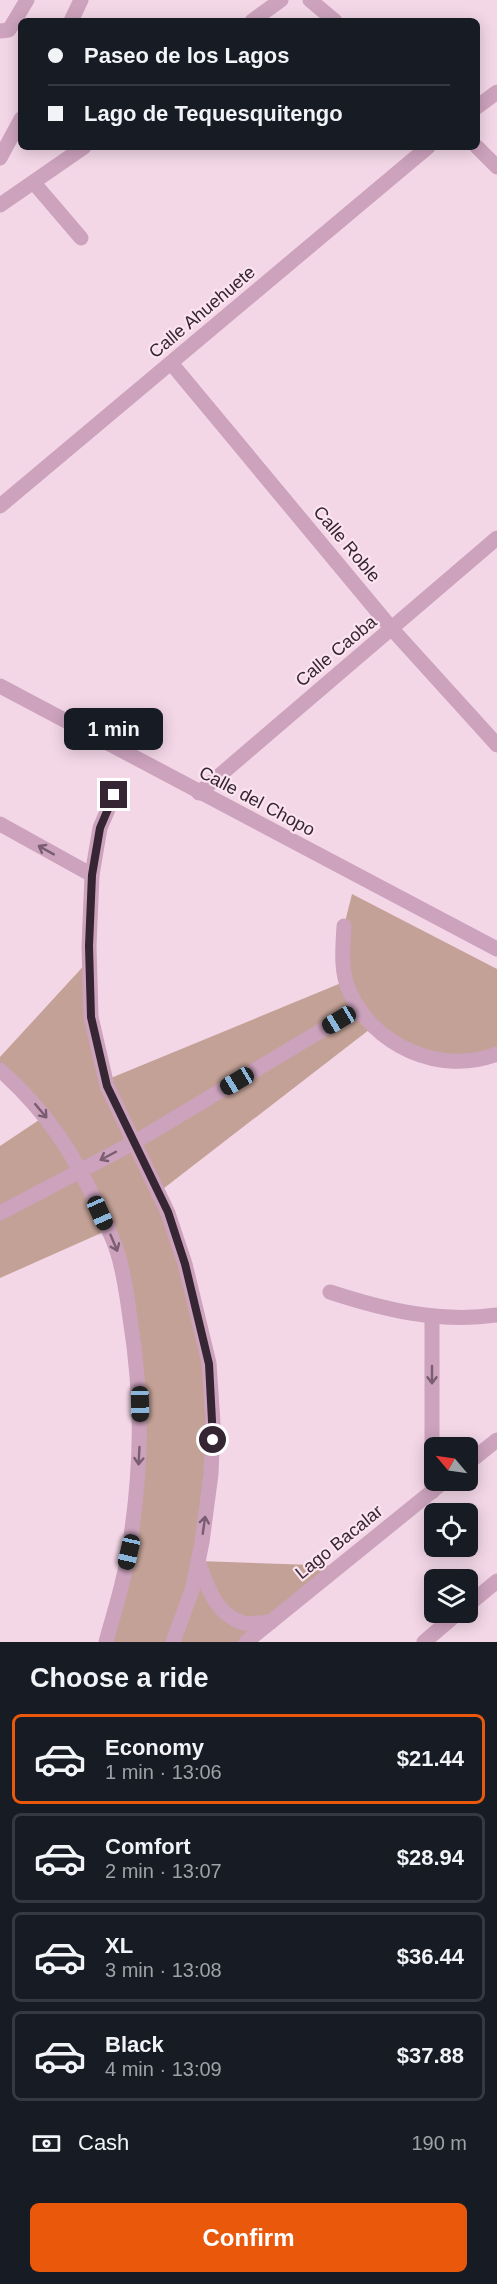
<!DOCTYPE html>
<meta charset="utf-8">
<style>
body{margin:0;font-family:Helvetica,sans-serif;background:#242831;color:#f1f3f6;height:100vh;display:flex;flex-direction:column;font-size:22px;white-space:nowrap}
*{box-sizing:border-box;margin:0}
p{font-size:20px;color:#9ea1a6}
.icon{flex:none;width:33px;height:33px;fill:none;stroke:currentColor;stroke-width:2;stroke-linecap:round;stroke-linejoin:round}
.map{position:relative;height:1642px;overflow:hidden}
.side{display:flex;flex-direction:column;background:#171b24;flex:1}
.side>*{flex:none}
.banner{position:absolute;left:18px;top:18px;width:462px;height:132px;border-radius:9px;box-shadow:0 3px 15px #0003;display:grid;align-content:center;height:132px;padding:0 30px;background:#171b24}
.needle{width:39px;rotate:299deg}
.buttons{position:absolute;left:424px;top:1437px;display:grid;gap:12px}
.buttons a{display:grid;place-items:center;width:54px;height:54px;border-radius:9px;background:#171b24;box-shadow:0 3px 15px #0003;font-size:30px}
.end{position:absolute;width:27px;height:27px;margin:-14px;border:8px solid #362532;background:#fff;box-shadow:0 0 0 3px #fff}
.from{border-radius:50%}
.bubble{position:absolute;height:42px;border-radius:9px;background:#171b24;box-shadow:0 3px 15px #0003;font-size:20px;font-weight:600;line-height:42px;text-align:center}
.car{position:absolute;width:18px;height:36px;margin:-18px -9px;border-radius:8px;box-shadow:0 0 4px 2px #0007;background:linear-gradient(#222 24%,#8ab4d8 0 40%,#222 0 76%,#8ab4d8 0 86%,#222 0)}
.banner b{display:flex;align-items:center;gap:21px;height:57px;font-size:22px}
.banner b+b{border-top:2px solid #363941}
.banner i{width:15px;height:15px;background:#f1f3f6}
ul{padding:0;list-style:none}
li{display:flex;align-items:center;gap:18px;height:90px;margin:0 12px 9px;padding:0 18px;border:3px solid #363941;border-radius:9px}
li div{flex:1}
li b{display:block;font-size:22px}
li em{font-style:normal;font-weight:600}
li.on{border-color:#ea580c}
li>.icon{width:54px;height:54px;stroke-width:1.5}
h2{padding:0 30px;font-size:27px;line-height:72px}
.pay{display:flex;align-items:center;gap:15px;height:66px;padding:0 30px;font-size:22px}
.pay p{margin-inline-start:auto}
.action{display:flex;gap:12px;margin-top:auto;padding:12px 30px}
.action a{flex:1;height:69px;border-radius:9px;background:#ea580c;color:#fff;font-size:24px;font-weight:600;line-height:69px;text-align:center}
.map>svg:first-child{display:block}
.green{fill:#c3a196}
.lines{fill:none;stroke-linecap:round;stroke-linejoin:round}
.minor{stroke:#cca2bd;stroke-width:15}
.tertiary{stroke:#cca2bd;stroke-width:15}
.oneway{stroke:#7a5d71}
.route{stroke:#362532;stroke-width:8}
.labels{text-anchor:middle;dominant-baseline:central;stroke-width:4.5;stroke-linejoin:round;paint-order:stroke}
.street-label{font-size:18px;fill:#362532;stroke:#fbe4f0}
</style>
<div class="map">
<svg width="497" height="1642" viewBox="0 0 497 1642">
<rect width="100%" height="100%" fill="#f3d7e7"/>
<polygon class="green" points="352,894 497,969 497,1054 448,1062 374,1026 159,1192 185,1264 213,1423 198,1561 341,1566 246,1642 106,1642 129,1552 140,1380 108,1230 0,1278 0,1146 45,1116 0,1070 0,1057 90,959 106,1080 346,981 344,926"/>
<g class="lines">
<g class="minor">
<polyline points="310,0 335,21"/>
<polyline points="252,21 281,0"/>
<polyline points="0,31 9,30 27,0"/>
<polyline points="477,107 497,92"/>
<polyline points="477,147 497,167"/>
<polyline points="34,183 81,238"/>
<polyline points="0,205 84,147"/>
<polyline points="171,363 392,629 497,745"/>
<polyline points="0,506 428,147"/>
<polyline points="0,686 497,949"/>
<polyline points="199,793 497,538"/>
<polyline points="114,795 100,828 92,875 89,946 91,1017 107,1086 168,1213 185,1264 209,1363 213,1423 211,1474 202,1542 193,1587 173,1642"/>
<polyline points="0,824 92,875"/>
<path d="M344 926C343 947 340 970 349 990 372 1046 441 1076 497 1054"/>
<path d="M0 1070C46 1111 74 1153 99 1209 105 1223 113 1237 117 1251 124 1272 127 1296 130 1318 143 1400 142 1468 129 1549 125 1580 114 1612 106 1642"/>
<polyline points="0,1213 135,1142 359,1008"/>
<path d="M330 1292C385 1310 439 1323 497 1315"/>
<polyline points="432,1317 432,1492"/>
<polyline points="468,1463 497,1440"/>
<path d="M198 1562C208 1587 215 1614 243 1623 251 1625 263 1622 271 1622"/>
<polyline points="468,1605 497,1581"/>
<polyline points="246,1642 446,1480"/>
<polyline points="424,1642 459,1612"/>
</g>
<g class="tertiary">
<polyline points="71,21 81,0"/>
<polyline points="0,158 21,119"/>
</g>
</g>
<defs><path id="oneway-shaft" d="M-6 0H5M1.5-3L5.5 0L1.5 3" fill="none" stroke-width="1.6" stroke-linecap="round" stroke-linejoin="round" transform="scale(1.5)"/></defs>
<g class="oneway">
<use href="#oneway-shaft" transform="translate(46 850) rotate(-151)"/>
<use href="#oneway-shaft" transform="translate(41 1111) rotate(50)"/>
<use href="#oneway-shaft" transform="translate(108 1156) rotate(152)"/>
<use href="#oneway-shaft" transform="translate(114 1243) rotate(67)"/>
<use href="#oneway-shaft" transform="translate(432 1375) rotate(90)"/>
<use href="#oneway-shaft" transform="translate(139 1456) rotate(93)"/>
<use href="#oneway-shaft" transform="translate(204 1525) rotate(-82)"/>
</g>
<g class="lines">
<polyline class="route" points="114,795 100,828 92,875 89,946 91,1017 107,1086 168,1212 185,1264 209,1364 213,1440"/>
</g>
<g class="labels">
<g class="street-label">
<text transform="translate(202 312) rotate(-40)">Calle Ahuehuete</text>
<text transform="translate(347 544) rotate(50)">Calle Roble</text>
<text transform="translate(336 651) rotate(-40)">Calle Caoba</text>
<text transform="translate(257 801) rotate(28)">Calle del Chopo</text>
<text transform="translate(339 1542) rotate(-39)">Lago Bacalar</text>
</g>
</g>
</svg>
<div class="buttons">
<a><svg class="needle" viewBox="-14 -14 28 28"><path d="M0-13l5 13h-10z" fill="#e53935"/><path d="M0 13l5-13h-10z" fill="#9ea1a6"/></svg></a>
<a><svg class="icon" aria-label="locate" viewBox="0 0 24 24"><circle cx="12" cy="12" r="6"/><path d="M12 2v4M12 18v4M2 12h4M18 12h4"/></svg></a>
<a><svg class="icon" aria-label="layers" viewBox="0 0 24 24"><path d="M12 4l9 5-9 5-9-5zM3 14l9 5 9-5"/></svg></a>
</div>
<i class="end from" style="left:213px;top:1440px"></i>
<i class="end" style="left:114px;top:795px"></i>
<div class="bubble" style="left:64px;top:708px;width:99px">1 min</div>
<i class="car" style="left:339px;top:1020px;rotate:239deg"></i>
<i class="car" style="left:237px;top:1081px;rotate:239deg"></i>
<i class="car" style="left:100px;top:1213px;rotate:156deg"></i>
<i class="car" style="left:140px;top:1404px;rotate:179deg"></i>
<i class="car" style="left:129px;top:1552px;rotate:193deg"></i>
<div class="banner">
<b><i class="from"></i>Paseo de los Lagos</b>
<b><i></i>Lago de Tequesquitengo</b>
</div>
</div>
<section class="side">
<h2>Choose a ride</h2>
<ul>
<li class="on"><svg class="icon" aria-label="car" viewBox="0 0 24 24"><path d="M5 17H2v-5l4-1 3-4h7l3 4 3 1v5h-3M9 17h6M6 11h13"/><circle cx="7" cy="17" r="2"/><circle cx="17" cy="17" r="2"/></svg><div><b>Economy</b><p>1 min · 13:06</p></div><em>$21.44</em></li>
<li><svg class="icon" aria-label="car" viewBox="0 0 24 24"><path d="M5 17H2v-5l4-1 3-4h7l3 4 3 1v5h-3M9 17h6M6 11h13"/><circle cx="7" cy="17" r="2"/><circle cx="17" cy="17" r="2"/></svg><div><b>Comfort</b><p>2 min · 13:07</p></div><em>$28.94</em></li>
<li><svg class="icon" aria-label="car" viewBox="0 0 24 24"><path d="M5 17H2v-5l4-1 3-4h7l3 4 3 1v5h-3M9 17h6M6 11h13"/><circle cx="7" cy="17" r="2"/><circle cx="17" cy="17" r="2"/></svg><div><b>XL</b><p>3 min · 13:08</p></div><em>$36.44</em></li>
<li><svg class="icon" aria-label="car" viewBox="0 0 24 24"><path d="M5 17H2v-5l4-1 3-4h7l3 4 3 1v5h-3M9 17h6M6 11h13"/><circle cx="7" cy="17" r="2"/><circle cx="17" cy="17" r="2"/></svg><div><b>Black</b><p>4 min · 13:09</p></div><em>$37.88</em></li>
</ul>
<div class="pay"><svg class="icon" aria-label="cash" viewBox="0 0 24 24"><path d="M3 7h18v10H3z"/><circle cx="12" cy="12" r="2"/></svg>Cash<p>190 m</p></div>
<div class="action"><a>Confirm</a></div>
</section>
